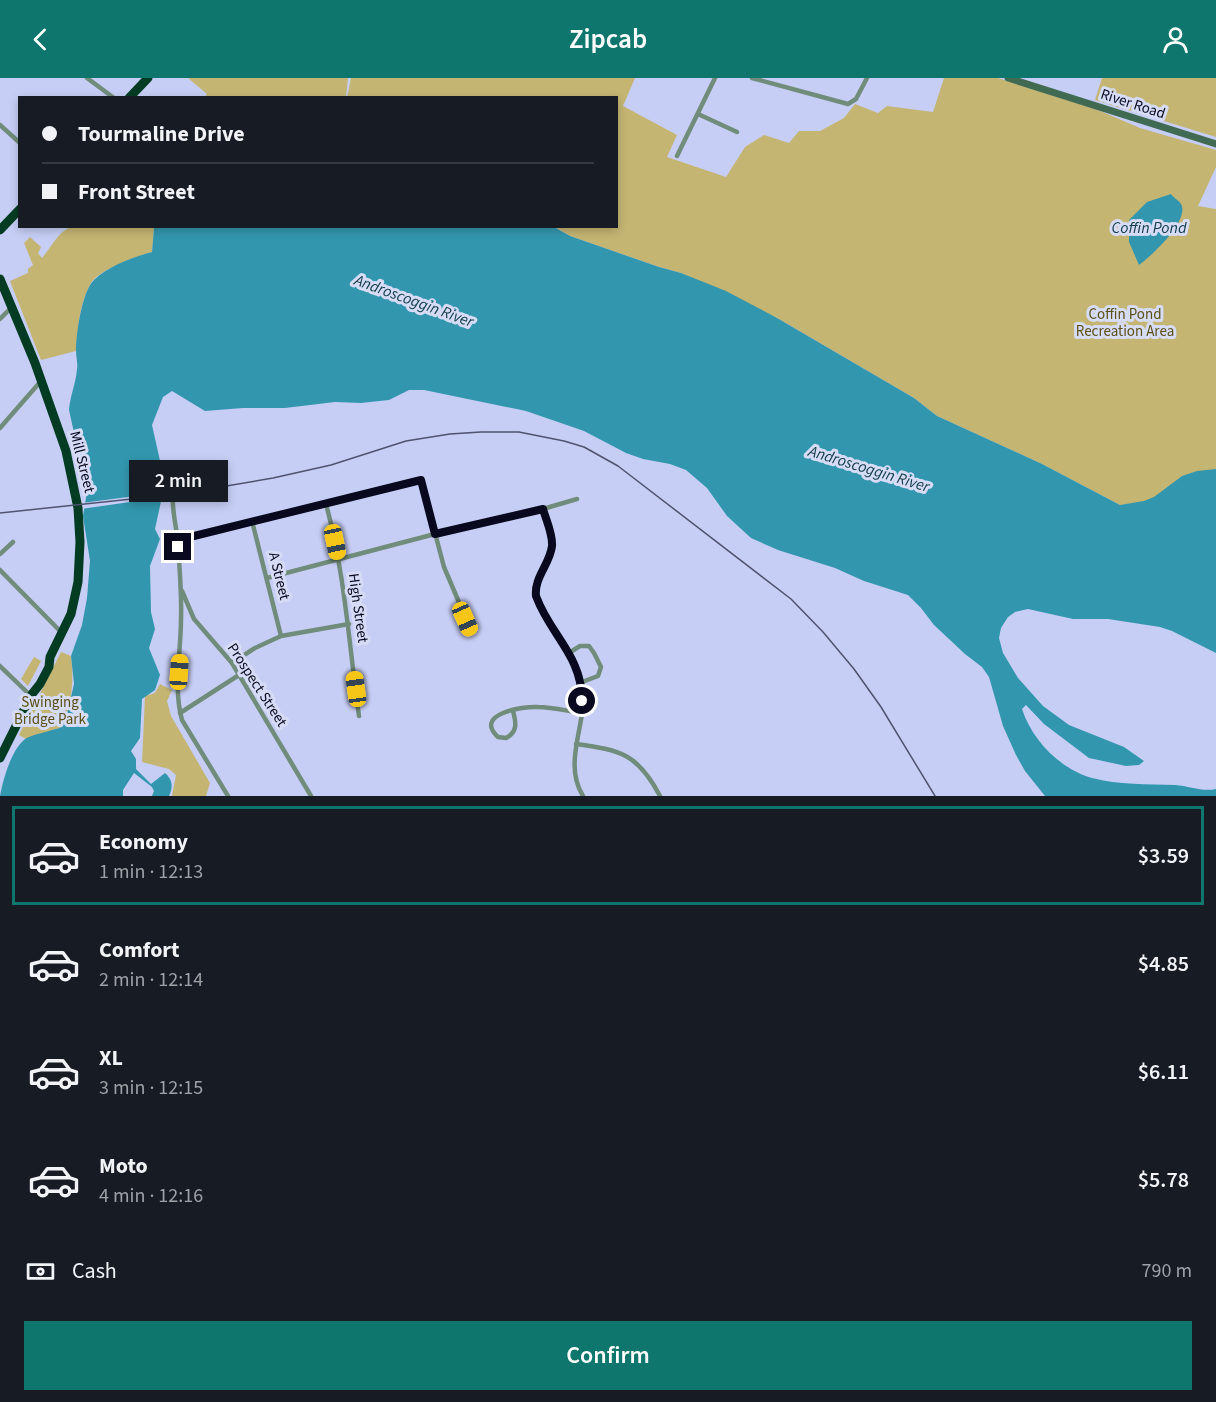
<!DOCTYPE html>
<meta charset="utf-8">
<style>
body{margin:0;font-family:"Source Sans 3",sans-serif;background:#20242c;color:#f1f3f6;height:100vh;display:flex;flex-direction:column;font-size:22px;white-space:nowrap}
*{box-sizing:border-box;margin:0}
p{font-size:20px;color:#9ea1a6}
.icon{flex:none;width:33px;height:33px;fill:none;stroke:currentColor;stroke-width:2;stroke-linecap:round;stroke-linejoin:round}
.map{position:relative;height:718px;overflow:hidden}
.details{display:flex;flex-direction:column;background:#171b24;flex:1}
.details>*{flex:none}
.banner{position:absolute;left:18px;top:18px;width:600px;height:132px;border-radius:0px;box-shadow:0 3px 9px #0003;display:grid;align-content:center;height:132px;padding:0 24px;background:#171b24}
.end{position:absolute;width:27px;height:27px;margin:-14px;border:8px solid #08091e;background:#fff;box-shadow:0 0 0 3px #fff}
.from{border-radius:50%}
.bubble{position:absolute;height:42px;border-radius:0px;background:#171b24;box-shadow:0 3px 9px #0003;font-size:20px;font-weight:600;line-height:42px;text-align:center}
.car{position:absolute;width:18px;height:36px;margin:-18px -9px;border-radius:8px;box-shadow:0 0 4px 2px #0007;background:linear-gradient(#f5c518 24%,#345 0 40%,#f5c518 0 76%,#345 0 86%,#f5c518 0)}
.banner b{display:flex;align-items:center;gap:21px;height:57px;font-size:22px}
.banner b+b{border-top:2px solid #363941}
.banner i{width:15px;height:15px;background:#f1f3f6}
ul{padding:10px 0 0;list-style:none}
li{display:flex;align-items:center;gap:18px;height:99px;margin:0 12px 9px;padding:0 12px;border:3px solid transparent;border-radius:0px}
li div{flex:1}
li b{display:block;font-size:22px}
li em{font-style:normal;font-weight:600}
li.current{border-color:#0f766e}
li>.icon{width:54px;height:54px;stroke-width:1.5}
.pay{display:flex;align-items:center;gap:15px;height:66px;padding:0 24px;font-size:22px}
.pay p{margin-inline-start:auto}
.button{display:flex;gap:12px;margin-top:auto;padding:12px 24px}
.button a{flex:1;height:69px;border-radius:0px;background:#0f766e;color:#fff;font-size:24px;font-weight:600;line-height:69px;text-align:center}
header{display:flex;justify-content:space-between;align-items:center;height:78px;padding:0 24px;background:#0f766e;color:#fff;font-size:27px;font-weight:600}
.map>svg:first-child{display:block}
.green{fill:#c4b573}
.water{fill:#3297ae}
.pier{fill:#c7cef5}
.lines{fill:none;stroke-linecap:round;stroke-linejoin:round}
.street{stroke:#718c7a;stroke-width:4.5}
.secondary{stroke:#416a52;stroke-width:7}
.highway{stroke:#033c22;stroke-width:9}
.rail{stroke:#50536f;stroke-width:1.5}
.route{stroke:#08091e;stroke-width:8}
.labels{text-anchor:middle;dominant-baseline:central;stroke-width:6;stroke-linejoin:round;paint-order:stroke}
.street-label{font-size:15px;fill:#08091e;stroke:#d7dcf6}
.park-label{font-size:15px;fill:#5b4f16;stroke:#d7dcf6}
.water-label{font-size:16px;font-style:italic;fill:#15404b;stroke:#d7dcf6}
</style>
<header><svg class="icon" aria-label="back" viewBox="0 0 24 24"><path d="M15 5l-7 7 7 7"/></svg>Zipcab<svg class="icon" aria-label="person" viewBox="0 0 24 24"><circle cx="12" cy="8" r="4"/><path d="M4 21q1-7 8-7t8 7"/></svg></header>
<div class="map">
<svg width="1216" height="718" viewBox="0 0 1216 718">
<rect width="100%" height="100%" fill="#c7cef5"/>
<g class="green">
<polygon points="188,0 348,0 346,19 204,20 207,16"/>
<polygon points="351,0 635,0 623,28 677,57 667,79 726,99 745,69 764,57 789,65 799,53 820,53 844,40 855,26 878,35 887,28 933,34 944,0 998,0 1098,32 1140,50 1216,72 1216,89 1198,128 1216,131 1216,397 1170,425 1120,427 1042,386 937,338 914,320 777,240 681,195 659,189 570,158 554,149 616,148 616,20 347,20"/>
<polygon points="1102,0 1216,0 1216,59 1095,22"/>
<path d="M70 149H157L154 151 152 174C137 178 99 192 91 205 79 226 78 250 76 273L41 282 10 203 28 195V191L33 187 24 165 30 159 41 169 38 175 42 180C51 169 57 156 70 149Z"/>
<path d="M61 574 71 578C74 605 72 624 62 649L26 661 19 657Z"/>
<polygon points="34,579 41,583 28,608 21,601"/>
<polygon points="160,606 172,612 167,623 171,638 210,705 206,718 172,718 176,697 169,691 142,684 145,618 155,615"/>
</g>
<g class="water">
<path d="M1171 116C1173 119 1179 123 1181 126 1190 143 1151 178 1139 187L1129 164V142L1147 124Z"/>
<path d="M157 149H554L570 158 659 189 681 195 726 213 777 240 914 320 937 338 1042 386 1120 427 1144 423 1154 419 1182 398 1197 393 1216 391V575L1172 553 1160 549 1108 541H1073L1028 531 1015 534 1008 539 1001 550 999 560 1003 575 1018 600 1043 628 1069 647 1124 669 1144 683 1139 687 1126 688 1089 680 1044 646 1026 627 1022 631C1032 662 1060 691 1092 700 1118 707 1149 706 1175 707 1190 708 1202 714 1216 711V718H1045L1025 693 1016 677 1003 648 989 599 982 589 965 576 934 547 921 530 908 517 864 503 835 490 778 472 751 460 727 438 707 410 686 392 670 386 643 381 626 375 584 353 526 333 424 312H409L389 322 361 325 335 324 285 330H243L205 333 172 313 163 319 152 347 165 405 155 451 160 461 150 488 151 534 155 551 149 570 160 597 155 612 142 621 140 660 131 673 136 681V691L151 706 165 695C173 702 173 709 169 718H152L154 713 152 709 134 695 123 712V718H0C3 702 11 672 25 661 33 656 52 653 62 649L67 636 74 606 71 578 82 547 87 520 90 483 83 438 87 414 69 332C70 318 76 305 77 291 78 285 76 279 76 273 76 256 82 213 94 202 108 188 134 179 152 174L154 150Z"/>
</g>
<polygon class="pier" points="166,414 165,419 81,431 82,425"/>
<g class="lines">
<g class="street">
<polyline points="87,0 114,20"/>
<polyline points="752,0 848,26 856,21 867,0"/>
<polyline points="698,36 737,54"/>
<polyline points="0,47 20,65"/>
<polyline points="677,78 715,0"/>
<polyline points="0,241 12,229"/>
<polyline points="0,350 41,303"/>
<path d="M326 426C345 496 349 567 359 638"/>
<path d="M543 431C546 442 553 456 552 468 550 486 534 499 536 518 547 548 575 572 582 604 590 642 561 682 583 718"/>
<polyline points="252,443 281,558"/>
<path d="M178 462C174 438 168 414 179 391"/>
<polyline points="0,476 13,464"/>
<polyline points="0,492 62,555"/>
<polyline points="267,500 435,456 543,431 577,421"/>
<polyline points="182,513 194,541 232,585 311,718"/>
<polyline points="569,575 580,568 589,568 594,575 601,589 598,598 582,604"/>
<polyline points="232,585 255,570 281,558 349,546"/>
<polyline points="0,588 31,618"/>
<path d="M513 633C516 644 518 654 506 660L498 659C473 636 523 628 538 629 552 629 567 633 581 635"/>
<polyline points="180,635 239,597"/>
<path d="M576 666C621 672 638 676 660 718"/>
<path d="M228 718 182 642C173 610 181 574 181 541 182 515 179 488 178 462L421 402 444 489 472 555"/>
</g>
<polyline class="secondary" points="1008,0 1216,66"/>
<g class="highway">
<polyline points="129,20 148,0"/>
<polyline points="0,152 20,131"/>
<polyline points="0,201 35,285 66,373 78,430 80,464 78,504 71,536 50,579 49,589 40,606 32,616 0,680"/>
</g>
<polyline class="rail" points="0,435 179,416 273,400 331,387 406,363 450,356 481,354 519,354 564,363 584,369 618,388 791,521 823,554 854,591 881,629 935,718"/>
</g>
<g class="lines">
<path class="route" d="M178 469V462L421 402 435 456 543 431C546 442 553 456 552 468 550 486 534 499 536 518 550 557 582 577 582 623"/>
</g>
<g class="labels">
<g class="street-label">
<text transform="translate(1133 26) rotate(18)">River Road</text>
<text transform="translate(82 384) rotate(76)">Mill Street</text>
<text transform="translate(279 498) rotate(76)">A Street</text>
<text transform="translate(358 530) rotate(82)">High Street</text>
<text transform="translate(257 607) rotate(57)">Prospect Street</text>
</g>
<g class="park-label">
<text x="1125" y="236">Coffin Pond<tspan x="1125" dy="17">Recreation Area</tspan></text>
<text x="50" y="624">Swinging<tspan x="50" dy="17">Bridge Park</tspan></text>
</g>
<g class="water-label">
<text x="1149" y="150">Coffin Pond</text>
<text transform="translate(414 223) rotate(20)">Androscoggin River</text>
<text transform="translate(869 391) rotate(17)">Androscoggin River</text>
</g>
</g>
</svg>
<i class="end from" style="left:582px;top:623px"></i>
<i class="end" style="left:178px;top:469px"></i>
<div class="bubble" style="left:129px;top:382px;width:99px">2 min</div>
<i class="car" style="left:335px;top:464px;rotate:168deg"></i>
<i class="car" style="left:465px;top:541px;rotate:156deg"></i>
<i class="car" style="left:179px;top:594px;rotate:4deg"></i>
<i class="car" style="left:356px;top:611px;rotate:352deg"></i>
<div class="banner">
<b><i class="from"></i>Tourmaline Drive</b>
<b><i></i>Front Street</b>
</div>
</div>
<section class="details">
<ul>
<li class="current"><svg class="icon" aria-label="car" viewBox="0 0 24 24"><path d="M5 17H2v-5l4-1 3-4h7l3 4 3 1v5h-3M9 17h6M6 11h13"/><circle cx="7" cy="17" r="2"/><circle cx="17" cy="17" r="2"/></svg><div><b>Economy</b><p>1 min · 12:13</p></div><em>$3.59</em></li>
<li><svg class="icon" aria-label="car" viewBox="0 0 24 24"><path d="M5 17H2v-5l4-1 3-4h7l3 4 3 1v5h-3M9 17h6M6 11h13"/><circle cx="7" cy="17" r="2"/><circle cx="17" cy="17" r="2"/></svg><div><b>Comfort</b><p>2 min · 12:14</p></div><em>$4.85</em></li>
<li><svg class="icon" aria-label="car" viewBox="0 0 24 24"><path d="M5 17H2v-5l4-1 3-4h7l3 4 3 1v5h-3M9 17h6M6 11h13"/><circle cx="7" cy="17" r="2"/><circle cx="17" cy="17" r="2"/></svg><div><b>XL</b><p>3 min · 12:15</p></div><em>$6.11</em></li>
<li><svg class="icon" aria-label="car" viewBox="0 0 24 24"><path d="M5 17H2v-5l4-1 3-4h7l3 4 3 1v5h-3M9 17h6M6 11h13"/><circle cx="7" cy="17" r="2"/><circle cx="17" cy="17" r="2"/></svg><div><b>Moto</b><p>4 min · 12:16</p></div><em>$5.78</em></li>
</ul>
<div class="pay"><svg class="icon" aria-label="cash" viewBox="0 0 24 24"><path d="M3 7h18v10H3z"/><circle cx="12" cy="12" r="2"/></svg>Cash<p>790 m</p></div>
<div class="button"><a>Confirm</a></div>
</section>
